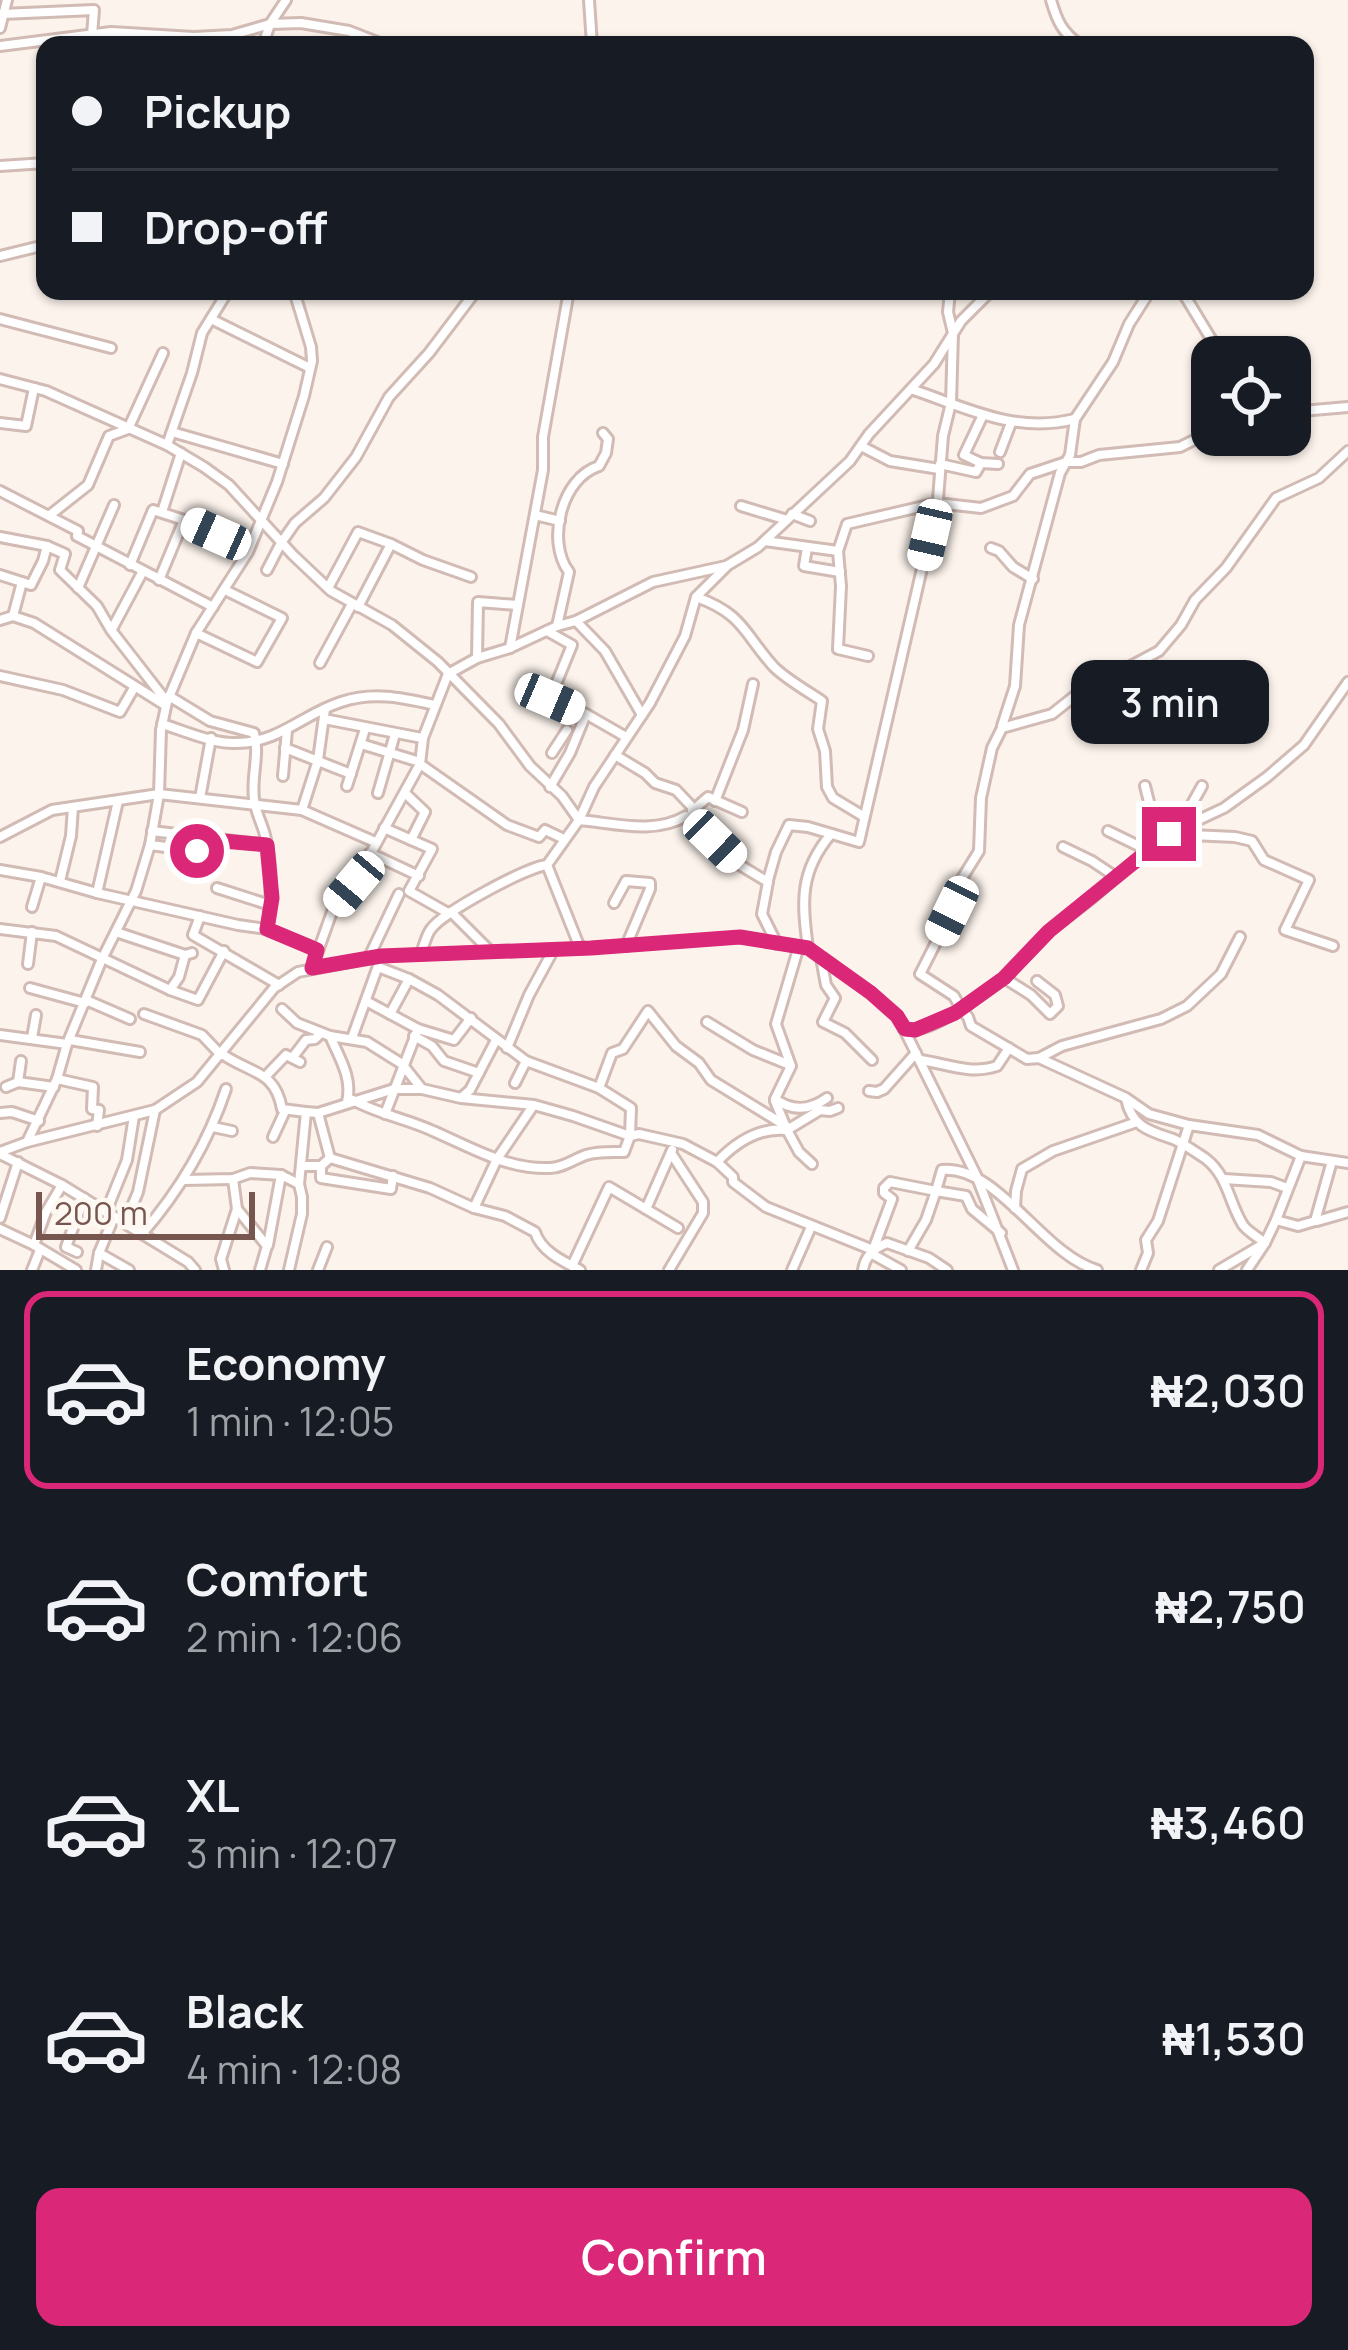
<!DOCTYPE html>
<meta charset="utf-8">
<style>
body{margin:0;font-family:Manrope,sans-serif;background:#242831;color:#f1f3f6;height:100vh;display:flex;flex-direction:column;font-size:45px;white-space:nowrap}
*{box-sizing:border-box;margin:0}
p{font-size:39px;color:#9ea1a6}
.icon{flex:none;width:66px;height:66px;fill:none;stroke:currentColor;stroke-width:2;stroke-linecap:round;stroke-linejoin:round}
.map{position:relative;height:1270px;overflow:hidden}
.side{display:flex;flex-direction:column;background:#171b24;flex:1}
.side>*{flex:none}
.hud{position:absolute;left:36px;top:36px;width:1278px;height:264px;border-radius:24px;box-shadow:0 3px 9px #0004;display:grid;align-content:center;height:264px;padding:0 36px;background:#171b24}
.tools{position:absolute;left:1191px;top:336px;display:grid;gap:24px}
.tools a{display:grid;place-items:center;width:120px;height:120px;border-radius:24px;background:#171b24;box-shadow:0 3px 9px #0004;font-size:60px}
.scale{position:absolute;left:36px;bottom:30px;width:219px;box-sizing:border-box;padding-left:12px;border:6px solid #77564f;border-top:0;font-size:33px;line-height:42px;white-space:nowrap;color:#77564f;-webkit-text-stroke:9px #fef8f3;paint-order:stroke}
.end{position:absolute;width:54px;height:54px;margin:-27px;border:15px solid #db2777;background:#fff;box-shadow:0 0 0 6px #fff}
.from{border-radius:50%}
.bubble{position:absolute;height:84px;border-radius:24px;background:#171b24;box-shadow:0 3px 9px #0004;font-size:39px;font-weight:600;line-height:84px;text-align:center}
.car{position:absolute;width:36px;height:72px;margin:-36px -18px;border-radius:15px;box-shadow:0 0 9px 3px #0007;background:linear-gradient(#fff 24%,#345 0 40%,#fff 0 76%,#345 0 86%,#fff 0)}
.hud b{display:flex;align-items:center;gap:42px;height:114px;font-size:45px}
.hud b+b{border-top:3px solid #363941}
.hud i{width:30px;height:30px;background:#f1f3f6}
ul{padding:21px 0 0;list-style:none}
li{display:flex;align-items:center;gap:36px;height:198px;margin:0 24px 18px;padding:0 12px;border:6px solid transparent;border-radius:24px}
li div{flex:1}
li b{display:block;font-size:45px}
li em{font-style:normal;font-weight:600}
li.current{border-color:#db2777}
li>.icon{width:108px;height:108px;stroke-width:1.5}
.primary-button{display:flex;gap:24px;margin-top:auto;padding:24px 36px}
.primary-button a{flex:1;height:138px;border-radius:24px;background:#db2777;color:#fff;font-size:48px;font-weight:600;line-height:138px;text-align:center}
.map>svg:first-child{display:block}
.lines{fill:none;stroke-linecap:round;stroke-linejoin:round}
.street-casing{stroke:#d1bbb4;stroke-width:14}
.street{stroke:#fff;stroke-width:8}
.route{stroke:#db2777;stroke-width:15}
</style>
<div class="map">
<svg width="1348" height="1270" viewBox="0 0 1348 1270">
<rect width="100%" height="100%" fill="#fcf3ec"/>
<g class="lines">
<g class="street-casing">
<g id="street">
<polyline points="589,0 592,45"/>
<path d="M1051 0C1057 21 1062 32 1080 45"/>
<polyline points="2,14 94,10 92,35"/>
<polyline points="0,28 7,0"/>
<polyline points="263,45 270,24 286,0"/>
<polyline points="0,46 111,32 194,37 232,35 270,24 301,23 349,31 385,45"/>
<polyline points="0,166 45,163"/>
<polyline points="0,256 45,245"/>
<polyline points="1182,291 1222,357"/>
<polyline points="0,319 111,348"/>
<polyline points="211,319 310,368"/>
<path d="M0 379 46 391 167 445 204 467 229 485 293 555 331 591 392 625 438 662 499 724 530 766 562 796 579 820C614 823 654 835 686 816L738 864 768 882 762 914 777 944"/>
<path d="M911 389C967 408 1015 434 1075 419"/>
<polyline points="1290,412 1348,407"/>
<polyline points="983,415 964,455 981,463 998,464"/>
<polyline points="0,423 26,426 34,388"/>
<polyline points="172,432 283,464"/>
<polyline points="167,445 192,373 202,333 228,291"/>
<polyline points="861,446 890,461 939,469"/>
<polyline points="1348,451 1319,478 1276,498 1226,568 1195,600 1181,625 1159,651 1076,695 1052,714 1002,728 992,748 981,798 979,851 953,893 952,911 920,974 954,996 961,1009 1004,978 1049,931 1092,898 1162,837 1224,808 1267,777 1304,745 1348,682"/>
<polyline points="1000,452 1011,423"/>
<polyline points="940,464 976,472 981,463"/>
<polyline points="0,491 78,531 77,536 213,607"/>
<polyline points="741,506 784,519"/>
<polyline points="162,512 181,453"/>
<polyline points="792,514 810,521"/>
<polyline points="50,515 88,485 109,436 128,429 163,353"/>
<polyline points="535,515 560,521"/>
<polyline points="0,537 47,546 65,554 60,570 97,606 111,630 167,702"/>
<polyline points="765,541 838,551 841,586 838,649 868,656"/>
<polyline points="807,548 804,566 840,572"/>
<polyline points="991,548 999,551 1013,567 1033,579"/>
<polyline points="838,551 847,524 937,503 981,508 1013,496 1030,474 1066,462 1081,462 1099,455 1180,447 1212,431"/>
<polyline points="130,565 153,510 184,520 249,548"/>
<polyline points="267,570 281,543 295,523 324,498 356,457 389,397 429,353 476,291"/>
<polyline points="0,575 31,585 43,561 47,546"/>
<polyline points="159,580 184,520"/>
<polyline points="78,588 114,505"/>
<polyline points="328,588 358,532 391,544"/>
<path d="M696 597C744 614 744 634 774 667 786 679 807 691 822 701L818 729 825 751 827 787 833 798 863 816"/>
<polyline points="358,607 391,544 423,560 471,577"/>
<polyline points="13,616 22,582"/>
<polyline points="0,620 13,616 34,623 165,705"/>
<polyline points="576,621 605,651 642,715"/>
<path d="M557 626 569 572C546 542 561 478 599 466L606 453 608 439 603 433"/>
<polyline points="112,629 143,571"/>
<polyline points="547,631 572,645 550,699 586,714 626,737"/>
<polyline points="196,633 257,662 282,618 225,590"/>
<polyline points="510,648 543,470 543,437 569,291"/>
<polyline points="477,658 478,602 517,605"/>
<polyline points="320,663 352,604"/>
<polyline points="0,676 63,690 120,712 134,688"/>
<path d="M169 696 210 721 254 733C260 754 251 777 254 799 255 811 262 823 265 835 273 867 272 897 267 929"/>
<polyline points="324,719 422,738"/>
<path d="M162 724C185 731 213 744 236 743 279 743 303 714 341 702 374 691 403 698 435 705"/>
<polyline points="1002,726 1015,686 1019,625 1060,473 1070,455 1075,419 1113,362 1129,324 1150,291"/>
<polyline points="361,744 420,762"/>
<polyline points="285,748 351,774"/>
<polyline points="552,753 567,730"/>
<polyline points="615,755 645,773 655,783 676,790 694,809"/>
<polyline points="420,764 507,825 539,837 545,830 564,839"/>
<polyline points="283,776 287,730"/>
<polyline points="347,786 365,729"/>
<polyline points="1145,786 1153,818 1169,827 1169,834 1235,837 1252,841 1264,860 1309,880 1285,930 1333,946"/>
<polyline points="550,787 570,753 586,714"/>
<polyline points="378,793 395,734"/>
<polyline points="406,794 425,812 411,840"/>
<polyline points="200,798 211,738"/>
<polyline points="715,801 743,730 753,684"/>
<polyline points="302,810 318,760 325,709"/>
<polyline points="692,811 708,797 742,812"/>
<polyline points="384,828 432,849 409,891 448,913"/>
<polyline points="1178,829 1202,786"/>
<polyline points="152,831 267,845"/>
<polyline points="1108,831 1147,850"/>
<polyline points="0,837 52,810 159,794 302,810 375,842"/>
<polyline points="150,845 197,851 201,839"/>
<polyline points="1063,847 1092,861 1116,877"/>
<polyline points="370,853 419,876"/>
<polyline points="547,865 580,948"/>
<polyline points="0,870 41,877 97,893 238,925 267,929 317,949"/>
<polyline points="768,880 776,852 789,825 808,827 859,842 938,499 943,436 951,403 953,333 948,312 950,291"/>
<polyline points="60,881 71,836 73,807"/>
<polyline points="217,888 270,905"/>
<polyline points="97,893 118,801"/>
<polyline points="614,903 626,881 650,883 650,889 626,946"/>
<polyline points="32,907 41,877"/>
<polyline points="451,912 490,951"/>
<polyline points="200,916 193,935 279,985"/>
<polyline points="0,929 56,936 170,990 198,1000 224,951"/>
<polyline points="116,932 185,955 192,953"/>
<path d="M799 946 776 1024 791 1066 775 1099C793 1112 810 1110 827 1098"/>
<path d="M808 948C802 902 799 872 831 834"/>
<path d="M420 955C424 947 426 935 431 929 443 912 527 867 547 865L579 820 594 787 650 703 685 636 696 597 728 565 758 547 850 461 869 434 934 364 961 321 991 291"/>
<polyline points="369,957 399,894"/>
<polyline points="821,958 826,985 835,998 823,1022 845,1033 872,1060"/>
<polyline points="28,964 32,932"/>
<path d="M378 967 409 979 438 995 526 1061 599 1088 631 1108 630 1136 639 1134 683 1144 717 1162 733 1177V1182L766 1207 873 1250 892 1199 884 1193V1188L890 1182 936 1191 942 1170C998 1165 1042 1254 1097 1270"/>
<polyline points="312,968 333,909 354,884 420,764 423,738 448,674 477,658 510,648 557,626 576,621 653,582 726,566"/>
<polyline points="1004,978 1031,995 1050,1014 1058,1006 1055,995 1037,981"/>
<polyline points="30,988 85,1003"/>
<polyline points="170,990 179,977 185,955"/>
<polyline points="86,1000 130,1019"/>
<polyline points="366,1001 418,1029 454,1040 471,1018"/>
<path d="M282 1009 297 1023 330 1036 367 1042 402 1064 422 1089 461 1098 534 1105 573 1116 630 1136 624 1152C611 1152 598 1151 586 1155 574 1159 563 1168 550 1168 508 1170 470 1147 433 1131 407 1119 378 1114 353 1100"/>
<polyline points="144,1014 202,1035 221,1055"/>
<polyline points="390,1014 409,979"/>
<polyline points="707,1022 753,1050 790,1065"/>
<path d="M907 1029C925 1032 945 1018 961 1009L968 1017 971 1026 1027 1059 1039 1058 1126 1098 1149 1114 1189 1125 1258 1135 1301 1156 1348 1163"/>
<polyline points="0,1035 67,1044"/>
<path d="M330 1036C339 1057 353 1078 347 1102"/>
<polyline points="414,1036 432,1046 444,1061 479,1073"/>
<polyline points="32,1038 36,1015"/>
<polyline points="352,1038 378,966"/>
<polyline points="70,1040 140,1052"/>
<polyline points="507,1048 529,995 554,949"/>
<path d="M222 1054C251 1074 275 1070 282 1109L306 1112 299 1184 302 1197V1214L289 1270"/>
<polyline points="293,1057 306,1040 315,1039 321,1033"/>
<polyline points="1039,1058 1062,1046 1161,1019 1187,1006 1221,974 1240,937"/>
<path d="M921 1060C947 1064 971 1075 997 1066L1009 1048"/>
<polyline points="265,1077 286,1055 300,1062"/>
<polyline points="57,1079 93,1087 92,1109 99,1110 97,1126"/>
<polyline points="18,1082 21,1061"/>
<polyline points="515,1083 526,1061"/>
<polyline points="6,1087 18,1082 54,1087"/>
<polyline points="599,1088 612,1053 623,1049 648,1011 676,1046 699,1063 711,1080 786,1126"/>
<polyline points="869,1091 877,1092 884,1089 916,1053"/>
<polyline points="462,1097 470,1090 496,1040"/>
<path d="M1126 1099C1132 1127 1149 1131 1173 1139 1183 1143 1197 1153 1206 1159 1228 1176 1229 1203 1243 1225 1248 1232 1258 1237 1265 1243L1247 1270"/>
<polyline points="306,1112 318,1113 394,1089 422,1089"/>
<polyline points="0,1113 12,1112 39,1121"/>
<polyline points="318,1113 330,1158"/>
<polyline points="385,1114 418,1029"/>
<polyline points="213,1127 232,1131"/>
<polyline points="273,1137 285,1111"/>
<polyline points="27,1142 57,1079 67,1044 102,959 136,891 150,845 159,794 161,730 167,702 196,633 248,552 277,482 304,396 312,361 311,347 294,291"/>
<polyline points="0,1152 27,1142 155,1110 197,1082 274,988 298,972 381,956 591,948 740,937 808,948 871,993 897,1015 976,1175 1013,1270"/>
<polyline points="0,1154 62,1185 188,1262 195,1270"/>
<path d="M717 1162C735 1143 759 1127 787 1130L775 1101"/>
<polyline points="812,1164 799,1152 787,1130 820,1110 830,1111 838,1108"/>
<path d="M301 1166H321L330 1158 430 1188 474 1208 505 1216 535 1232C541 1251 562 1261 580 1270"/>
<polyline points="321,1166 321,1178 391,1189 393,1176"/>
<polyline points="1224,1179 1271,1182 1287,1188"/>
<polyline points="184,1180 233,1179 250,1173 281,1175 299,1184"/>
<polyline points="474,1208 497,1159 533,1106"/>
<polyline points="1015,1208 1016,1191 1022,1169 1053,1151 1137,1122"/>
<polyline points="237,1209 267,1246 260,1270"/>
<polyline points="646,1209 672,1150"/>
<polyline points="106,1212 127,1160 134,1116"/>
<polyline points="0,1218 18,1162"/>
<polyline points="1276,1220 1301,1156"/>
<polyline points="1317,1221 1348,1212"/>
<polyline points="125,1223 138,1192 155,1110"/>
<polyline points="0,1229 34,1245 46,1212 62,1185"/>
<path d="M142 1234C180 1190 208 1143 226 1089"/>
<polyline points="34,1245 76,1270"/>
<polyline points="268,1245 281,1175"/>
<polyline points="908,1251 926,1220 936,1191 966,1196 972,1209 1001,1233"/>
<polyline points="77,1252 66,1247 84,1198"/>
<polyline points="873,1252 874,1255 901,1270"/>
<polyline points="99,1253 129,1270"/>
<polyline points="572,1266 609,1187 678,1228"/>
<polyline points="32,1270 40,1250"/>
<polyline points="96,1270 99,1253 114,1217"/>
<polyline points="224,1270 221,1259 237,1209 233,1179"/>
<polyline points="318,1270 327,1247"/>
<polyline points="669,1270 703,1213 703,1202 671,1153"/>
<polyline points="792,1270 811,1227"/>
<path d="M863 1270C865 1256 874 1248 887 1243L929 1258 947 1270"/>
<polyline points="1141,1270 1148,1253 1146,1240 1158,1221 1189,1125"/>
<polyline points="1219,1270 1265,1243 1276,1220 1298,1226 1315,1221 1332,1161"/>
</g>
</g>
<use href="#street" class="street"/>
</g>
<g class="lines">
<polyline class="route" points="197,851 201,839 267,845 272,898 267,929 317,950 312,968 381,956 591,948 740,937 808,948 871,993 897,1016 905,1029 915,1030 955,1013 1004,978 1049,931 1169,834"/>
</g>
</svg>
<div class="tools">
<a><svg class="icon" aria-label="locate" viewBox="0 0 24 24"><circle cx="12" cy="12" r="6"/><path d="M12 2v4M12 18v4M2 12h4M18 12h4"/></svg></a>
</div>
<div class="scale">200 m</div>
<i class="end from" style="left:197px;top:851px"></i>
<i class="end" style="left:1169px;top:834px"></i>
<div class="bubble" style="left:1071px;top:660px;width:198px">3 min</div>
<i class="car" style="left:216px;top:534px;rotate:294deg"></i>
<i class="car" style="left:930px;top:535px;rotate:193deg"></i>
<i class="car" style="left:550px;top:699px;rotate:113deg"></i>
<i class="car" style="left:715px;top:841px;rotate:134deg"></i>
<i class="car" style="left:354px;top:884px;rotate:220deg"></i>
<i class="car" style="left:952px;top:911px;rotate:206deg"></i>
<div class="hud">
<b><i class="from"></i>Pickup</b>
<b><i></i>Drop-off</b>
</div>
</div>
<section class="side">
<ul>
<li class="current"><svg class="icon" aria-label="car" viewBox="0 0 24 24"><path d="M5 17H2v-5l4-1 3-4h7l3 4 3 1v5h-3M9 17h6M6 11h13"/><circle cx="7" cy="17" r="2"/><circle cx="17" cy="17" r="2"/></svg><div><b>Economy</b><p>1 min · 12:05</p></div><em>₦2,030</em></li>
<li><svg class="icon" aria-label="car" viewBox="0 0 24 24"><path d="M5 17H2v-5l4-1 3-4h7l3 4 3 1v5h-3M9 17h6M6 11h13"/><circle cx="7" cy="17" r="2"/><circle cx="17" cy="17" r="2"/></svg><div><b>Comfort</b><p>2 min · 12:06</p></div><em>₦2,750</em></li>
<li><svg class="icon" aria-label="car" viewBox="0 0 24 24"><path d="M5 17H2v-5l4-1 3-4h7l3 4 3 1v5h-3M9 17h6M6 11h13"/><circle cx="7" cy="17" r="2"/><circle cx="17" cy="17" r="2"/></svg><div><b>XL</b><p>3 min · 12:07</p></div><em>₦3,460</em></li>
<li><svg class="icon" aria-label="car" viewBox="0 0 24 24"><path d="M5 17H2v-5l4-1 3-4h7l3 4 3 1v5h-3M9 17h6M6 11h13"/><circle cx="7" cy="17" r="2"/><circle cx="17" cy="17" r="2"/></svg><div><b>Black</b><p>4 min · 12:08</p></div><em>₦1,530</em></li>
</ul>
<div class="primary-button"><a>Confirm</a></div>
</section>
